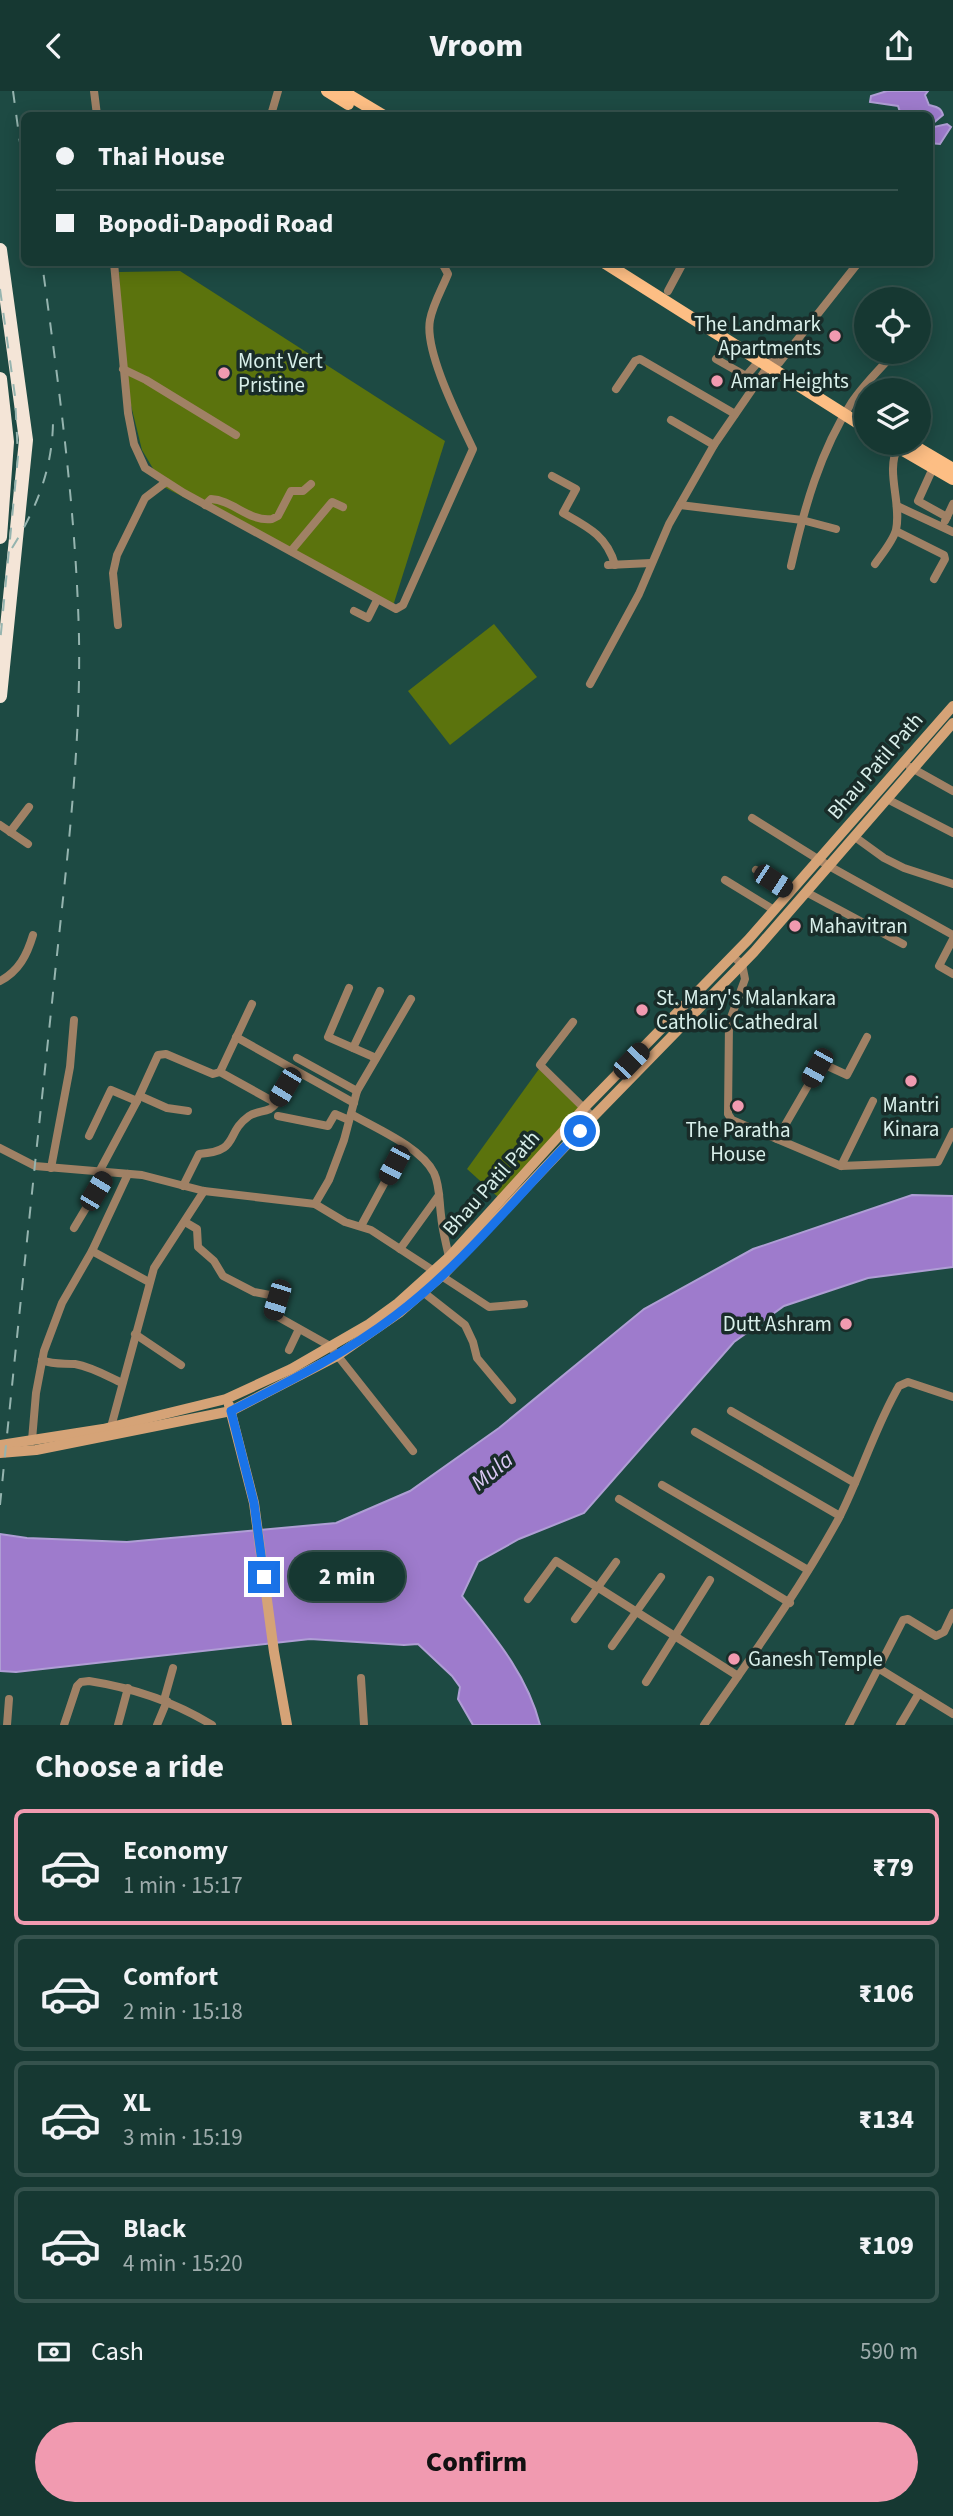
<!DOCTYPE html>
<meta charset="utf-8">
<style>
body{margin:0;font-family:"Source Sans 3",sans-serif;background:#23433e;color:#f1f3f6;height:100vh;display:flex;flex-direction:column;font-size:26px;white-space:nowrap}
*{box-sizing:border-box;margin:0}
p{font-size:23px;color:#9eacac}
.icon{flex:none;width:38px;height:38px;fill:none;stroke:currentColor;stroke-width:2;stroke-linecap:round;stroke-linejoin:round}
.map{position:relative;height:1634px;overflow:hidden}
.details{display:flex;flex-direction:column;background:#163832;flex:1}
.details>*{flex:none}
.top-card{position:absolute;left:21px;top:21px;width:912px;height:154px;border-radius:10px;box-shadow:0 4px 18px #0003,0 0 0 2px #35524d;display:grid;align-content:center;height:154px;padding:0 35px;background:#163832}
.fabs{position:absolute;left:854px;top:196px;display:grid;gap:14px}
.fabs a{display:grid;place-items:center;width:77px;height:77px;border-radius:50%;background:#163832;box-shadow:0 4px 18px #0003,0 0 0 2px #35524d;font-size:35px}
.end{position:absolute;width:32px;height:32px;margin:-16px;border:9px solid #1a73e8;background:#fff;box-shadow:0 0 0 4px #fff}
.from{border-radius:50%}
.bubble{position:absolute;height:49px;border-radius:24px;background:#163832;box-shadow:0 4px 18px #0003,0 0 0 2px #35524d;font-size:23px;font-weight:800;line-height:49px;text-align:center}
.car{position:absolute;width:21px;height:42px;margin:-21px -10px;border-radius:9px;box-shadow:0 0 5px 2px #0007;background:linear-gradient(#222 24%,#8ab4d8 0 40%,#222 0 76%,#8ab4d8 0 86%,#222 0)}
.top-card b{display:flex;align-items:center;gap:24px;height:66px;font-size:26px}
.top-card b+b{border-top:2px solid #35524d}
.top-card i{width:18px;height:18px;background:#f1f3f6}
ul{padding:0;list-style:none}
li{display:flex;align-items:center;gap:21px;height:116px;margin:0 14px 10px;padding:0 21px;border:4px solid #35524d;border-radius:10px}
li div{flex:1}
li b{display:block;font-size:26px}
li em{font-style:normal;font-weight:800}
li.selected{border-color:#f19ab0}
li>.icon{width:63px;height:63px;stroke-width:1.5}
h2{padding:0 35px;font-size:32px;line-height:84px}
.pay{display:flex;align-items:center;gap:18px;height:77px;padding:0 35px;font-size:26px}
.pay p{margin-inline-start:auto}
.button{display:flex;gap:14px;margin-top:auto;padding:14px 35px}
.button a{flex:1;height:80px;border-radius:42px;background:#f19ab0;color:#111;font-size:28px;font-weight:800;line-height:80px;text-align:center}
header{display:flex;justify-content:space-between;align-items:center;height:91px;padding:0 35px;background:#163832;font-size:32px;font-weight:800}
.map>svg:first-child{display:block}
.green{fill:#5b730d}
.water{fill:#9e7bcc;stroke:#af9ed5;stroke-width:2}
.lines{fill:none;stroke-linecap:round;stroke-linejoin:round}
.street{stroke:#a08165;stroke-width:8}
.secondary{stroke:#d5a377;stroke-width:10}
.primary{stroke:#fdbe84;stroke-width:12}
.highway{stroke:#f4e5d7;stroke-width:14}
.rail{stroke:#95b4af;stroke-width:2;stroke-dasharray:12 12;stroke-linecap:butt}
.route{stroke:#1a73e8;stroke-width:9}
.poi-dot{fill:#f19ab0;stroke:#192c29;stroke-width:2.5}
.labels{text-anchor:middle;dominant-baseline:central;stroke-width:7;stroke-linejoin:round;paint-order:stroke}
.poi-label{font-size:21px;fill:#d8efea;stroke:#192c29;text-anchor:start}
.street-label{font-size:21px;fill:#d8efea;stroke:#192c29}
.water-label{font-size:23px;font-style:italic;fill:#dbcaf5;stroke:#192c29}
</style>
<header><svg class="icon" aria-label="back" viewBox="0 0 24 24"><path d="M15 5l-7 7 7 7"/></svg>Vroom<svg class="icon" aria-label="share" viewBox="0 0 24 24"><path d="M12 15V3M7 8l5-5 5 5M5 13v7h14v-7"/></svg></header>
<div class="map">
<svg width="953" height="1634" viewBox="0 0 953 1634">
<rect width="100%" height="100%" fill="#1d4a43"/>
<g class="green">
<polygon points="180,180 445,350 393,515 164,396 142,359 124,286 119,181"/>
<polygon points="494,533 537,586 450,654 408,600"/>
<polygon points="539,978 579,1017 498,1106 467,1078"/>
</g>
<g class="water">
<path d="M887 0H928L925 4 929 14C936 16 941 16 943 24L931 34 934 36 947 33 951 36 940 53 929 52V24H901L898 15 870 11 871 5Z"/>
<path d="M912 1104 953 1105V1176L868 1187 784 1215 734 1251 584 1422 519 1448 478 1471 462 1505C494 1545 527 1583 540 1634H473L458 1608 460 1596 452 1585 418 1553 404 1554 310 1548 16 1581 0 1580V1443L27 1447 127 1451 336 1432 410 1400 499 1337 644 1218 753 1158Z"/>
</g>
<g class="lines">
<g class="street">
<polyline points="94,0 97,24"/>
<polyline points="271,24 278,0"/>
<path d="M114 172 128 322 134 353 145 377 184 402 396 518 403 514 473 358C459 328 424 260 430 229 433 213 442 198 448 183L442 172"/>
<polyline points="668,200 683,172"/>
<polyline points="716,268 746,285 760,269"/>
<polyline points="779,272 858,172"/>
<polyline points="123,278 146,289 236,344"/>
<polyline points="616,298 635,270 640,268 735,323"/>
<polyline points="671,329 714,354"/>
<polyline points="933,377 918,410 947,426"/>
<path d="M552 385 576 398 563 422C588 436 607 445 615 474"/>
<path d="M205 414 211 408C233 409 249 431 272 428L278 425 291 400H303L311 393"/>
<polyline points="680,414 802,429 836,438"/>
<polyline points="897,415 953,441"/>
<polyline points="945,430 953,413"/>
<polyline points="896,440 944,464 945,468 934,488"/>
<polyline points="291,460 332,411 343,416"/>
<path d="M875 473C882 463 893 450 896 439 902 412 885 380 898 356"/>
<polyline points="608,474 651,472"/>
<path d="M791 475C804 418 820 360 852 311 864 293 881 277 895 261"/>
<polyline points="354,520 368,527 377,509"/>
<polyline points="118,534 113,482 117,464 145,407 166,391"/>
<polyline points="590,593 639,503 669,433 714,354 773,268"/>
<polyline points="910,676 953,700"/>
<polyline points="887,708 953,742"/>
<polyline points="752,727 829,775 953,844"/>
<polyline points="0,734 28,753"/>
<polyline points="10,741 29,716"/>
<polyline points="855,746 884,767 904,777 953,793"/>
<polyline points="756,779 790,801"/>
<polyline points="725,789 774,819"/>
<polyline points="806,801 903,853"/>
<polyline points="953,848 939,875 953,883"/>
<polyline points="732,865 742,873 745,888 729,932 728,1023 732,1029 841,1075 938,1071 953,1041"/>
<path d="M0 890C19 880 27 864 33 844"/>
<polyline points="349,897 328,946 376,967"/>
<polyline points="252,913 220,981 276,1012"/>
<polyline points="573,931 540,974 593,1026"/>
<polyline points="236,946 354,1012"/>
<polyline points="353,957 380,900"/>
<polyline points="297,967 357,1000"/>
<polyline points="140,1005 167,1017 188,1020"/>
<path d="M351 1023C375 1037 421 1056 434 1082 440 1095 439 1109 441 1124 442 1138 446 1152 449 1166"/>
<polyline points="278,1025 328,1035 335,1023 349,1029"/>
<polyline points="89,1045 111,999 137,1010"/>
<polyline points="777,1048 821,972 847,984 867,946"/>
<polyline points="0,1057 35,1075 142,1084 204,1100 315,1113 345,1131 371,1139 489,1216 524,1213"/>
<polyline points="841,1075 873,1010"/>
<polyline points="51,1077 70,976 74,929"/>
<polyline points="99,1081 137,1010 158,964 166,963 213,983 220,981"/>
<path d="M183 1095 199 1063C241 1060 224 1043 249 1025 255 1021 263 1021 270 1018 281 1011 288 991 295 981"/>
<polyline points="315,1113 329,1089 344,1049 357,1000 411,908"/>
<polyline points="185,1131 197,1138 198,1156 214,1170 223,1185 254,1201 275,1205 277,1209 273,1223 330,1255 413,1360"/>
<polyline points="361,1135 405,1054"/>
<polyline points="74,1137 107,1082"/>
<polyline points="400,1158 439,1104"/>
<polyline points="92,1160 149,1191"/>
<polyline points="423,1201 465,1234 473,1251 477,1267 512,1309"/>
<polyline points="135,1243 181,1274"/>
<polyline points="289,1259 299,1238"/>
<path d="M42 1269C54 1274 63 1272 75 1273 92 1276 107 1285 122 1292"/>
<polyline points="731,1320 855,1392"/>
<polyline points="111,1336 154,1177 204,1100"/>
<polyline points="695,1341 840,1425"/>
<polyline points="32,1349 36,1302 44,1260 62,1212 92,1160 128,1083"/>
<polyline points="662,1394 808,1479"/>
<polyline points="619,1408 790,1512"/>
<polyline points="528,1508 556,1470 738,1585"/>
<polyline points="575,1528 616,1471"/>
<polyline points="612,1555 661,1486"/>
<polyline points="878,1577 953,1623"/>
<polyline points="361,1587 364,1634"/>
<polyline points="646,1591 710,1489"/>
<polyline points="164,1609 173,1577"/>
<polyline points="7,1634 9,1608"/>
<path d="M64 1634 77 1595 81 1591 89 1590C134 1597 173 1610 212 1634"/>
<polyline points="118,1634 128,1597"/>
<polyline points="157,1634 167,1610"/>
<path d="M704 1634C751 1566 799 1500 839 1427 861 1384 875 1336 899 1295L908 1291 953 1306"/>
<polyline points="849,1634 903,1529 908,1528 936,1545 944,1541 953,1522"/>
<polyline points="900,1634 919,1602"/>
</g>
<g class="secondary">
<polyline points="229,1314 254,1412 274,1561 287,1634"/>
<polyline points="0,1354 103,1338 226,1308 291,1278 369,1233 398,1212 449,1166 584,1017 748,849 953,615"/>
<polyline points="0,1362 36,1359 231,1320 337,1265 399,1222 444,1183 593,1026 754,861 953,632"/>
</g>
<g class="primary">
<polyline points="327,0 348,13"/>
<polyline points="342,0 382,24"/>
<polyline points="605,172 866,337"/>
<polyline points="891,352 953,388"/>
<polyline points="914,355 953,378"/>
</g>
<g class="highway">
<polyline points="0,159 26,349 0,605"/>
<polyline points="0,288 7,351 0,446"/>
</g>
<g class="rail">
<polyline points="13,0 24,81"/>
<polyline points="0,198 15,305 18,365 0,552"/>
<path d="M12 457C37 417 53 376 53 329"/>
<path d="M0 1414C17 1243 35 1073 53 902 65 784 81 665 79 546 76 420 59 296 42 172"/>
</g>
</g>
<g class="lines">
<path class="route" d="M264 1486 254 1412 231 1320C288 1291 345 1263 396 1224 465 1172 520 1101 580 1040"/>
</g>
<g class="poi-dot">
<circle cx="835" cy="245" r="7"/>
<circle cx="224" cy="282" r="7"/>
<circle cx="717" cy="290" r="7"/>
<circle cx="795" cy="835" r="7"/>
<circle cx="642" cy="919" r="7"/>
<circle cx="911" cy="990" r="7"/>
<circle cx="738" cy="1015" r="7"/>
<circle cx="846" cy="1233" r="7"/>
<circle cx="734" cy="1568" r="7"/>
</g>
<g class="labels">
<g class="poi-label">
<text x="821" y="233" text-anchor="end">The Landmark<tspan x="821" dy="24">Apartments</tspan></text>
<text x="238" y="270">Mont Vert<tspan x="238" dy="24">Pristine</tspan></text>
<text x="731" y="290">Amar Heights</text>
<text x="809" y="835">Mahavitran</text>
<text x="656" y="907">St. Mary's Malankara<tspan x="656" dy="24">Catholic Cathedral</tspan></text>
<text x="911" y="1014" text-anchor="middle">Mantri<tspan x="911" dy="24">Kinara</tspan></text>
<text x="738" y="1039" text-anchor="middle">The Paratha<tspan x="738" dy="24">House</tspan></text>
<text x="832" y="1233" text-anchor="end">Dutt Ashram</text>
<text x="748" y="1568">Ganesh Temple</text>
</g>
<g class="street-label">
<text transform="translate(875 675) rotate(-49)">Bhau Patil Path</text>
<text transform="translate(491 1092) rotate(-48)">Bhau Patil Path</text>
</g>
<g class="water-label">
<text transform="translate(492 1380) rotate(-39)">Mula</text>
</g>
</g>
</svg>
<div class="fabs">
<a><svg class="icon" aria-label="locate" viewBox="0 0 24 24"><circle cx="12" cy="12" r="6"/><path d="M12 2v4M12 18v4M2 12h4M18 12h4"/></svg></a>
<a><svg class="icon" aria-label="layers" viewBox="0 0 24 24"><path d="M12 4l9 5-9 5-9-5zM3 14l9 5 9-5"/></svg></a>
</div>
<i class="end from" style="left:580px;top:1040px"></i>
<i class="end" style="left:264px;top:1486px"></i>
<div class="bubble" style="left:289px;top:1461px;width:116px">2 min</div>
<i class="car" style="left:773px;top:790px;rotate:123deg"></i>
<i class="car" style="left:631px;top:970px;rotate:44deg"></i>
<i class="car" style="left:817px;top:977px;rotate:209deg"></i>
<i class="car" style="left:285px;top:996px;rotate:211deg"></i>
<i class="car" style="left:394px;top:1074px;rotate:208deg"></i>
<i class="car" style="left:96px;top:1100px;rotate:31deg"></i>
<i class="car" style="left:277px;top:1209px;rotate:197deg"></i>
<div class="top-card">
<b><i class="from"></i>Thai House</b>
<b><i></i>Bopodi-Dapodi Road</b>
</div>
</div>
<section class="details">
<h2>Choose a ride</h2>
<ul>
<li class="selected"><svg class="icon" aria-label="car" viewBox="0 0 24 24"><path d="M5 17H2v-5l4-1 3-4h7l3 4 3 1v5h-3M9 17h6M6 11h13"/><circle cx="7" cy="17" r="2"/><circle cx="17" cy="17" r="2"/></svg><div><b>Economy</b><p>1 min · 15:17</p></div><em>₹79</em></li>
<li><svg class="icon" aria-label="car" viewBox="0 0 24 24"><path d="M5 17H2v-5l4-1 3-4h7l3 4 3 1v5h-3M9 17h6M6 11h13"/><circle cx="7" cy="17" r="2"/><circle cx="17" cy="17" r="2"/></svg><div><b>Comfort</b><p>2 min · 15:18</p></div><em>₹106</em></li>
<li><svg class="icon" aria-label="car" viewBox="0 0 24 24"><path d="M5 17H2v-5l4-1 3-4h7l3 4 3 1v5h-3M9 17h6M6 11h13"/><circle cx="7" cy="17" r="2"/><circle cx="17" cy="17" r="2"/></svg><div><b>XL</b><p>3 min · 15:19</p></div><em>₹134</em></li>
<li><svg class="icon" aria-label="car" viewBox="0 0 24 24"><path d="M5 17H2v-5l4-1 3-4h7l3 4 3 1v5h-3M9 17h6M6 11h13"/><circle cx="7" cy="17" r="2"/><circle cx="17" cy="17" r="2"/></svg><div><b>Black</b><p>4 min · 15:20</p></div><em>₹109</em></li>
</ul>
<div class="pay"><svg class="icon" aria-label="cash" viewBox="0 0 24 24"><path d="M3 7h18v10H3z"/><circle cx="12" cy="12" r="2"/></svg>Cash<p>590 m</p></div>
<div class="button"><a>Confirm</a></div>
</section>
